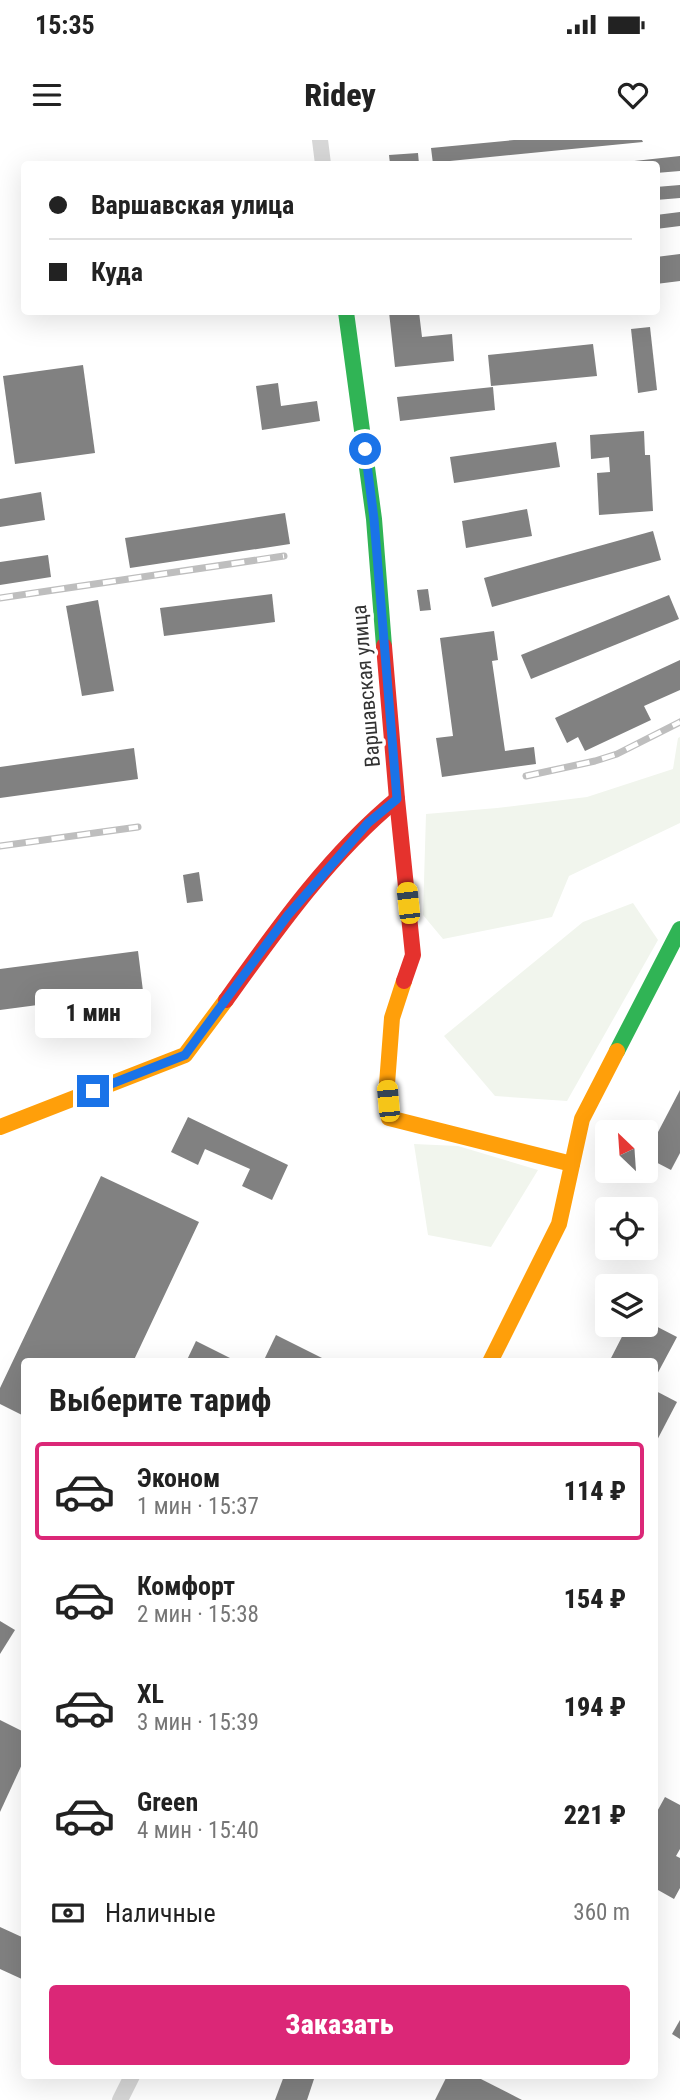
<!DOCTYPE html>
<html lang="ru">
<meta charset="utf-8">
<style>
body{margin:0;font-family:"Roboto Condensed",sans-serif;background:#f2f2f2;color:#222;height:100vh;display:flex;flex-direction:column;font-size:26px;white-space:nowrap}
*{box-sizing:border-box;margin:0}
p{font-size:23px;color:#767676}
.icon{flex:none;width:38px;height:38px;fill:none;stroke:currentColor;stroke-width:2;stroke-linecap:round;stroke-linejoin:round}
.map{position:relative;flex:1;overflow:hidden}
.details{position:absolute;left:21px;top:1218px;width:637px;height:721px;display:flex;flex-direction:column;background:#fff;border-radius:7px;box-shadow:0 7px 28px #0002}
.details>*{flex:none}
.top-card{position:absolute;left:21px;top:21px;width:639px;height:154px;border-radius:7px;box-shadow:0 7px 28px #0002;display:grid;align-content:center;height:154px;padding:0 28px;background:#fff}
.needle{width:46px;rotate:335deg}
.controls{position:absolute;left:595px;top:980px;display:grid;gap:14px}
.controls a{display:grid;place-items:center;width:63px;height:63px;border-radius:7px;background:#fff;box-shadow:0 7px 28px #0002;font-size:35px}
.end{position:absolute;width:32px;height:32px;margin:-16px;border:9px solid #1a73e8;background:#fff;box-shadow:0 0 0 4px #fff}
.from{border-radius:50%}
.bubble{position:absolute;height:49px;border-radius:7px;background:#fff;box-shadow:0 7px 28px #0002;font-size:23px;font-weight:800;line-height:49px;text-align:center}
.car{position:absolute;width:21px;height:42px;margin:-21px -10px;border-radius:9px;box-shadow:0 0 5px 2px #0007;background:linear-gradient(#f5c518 24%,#345 0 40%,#f5c518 0 76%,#345 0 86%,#f5c518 0)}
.top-card b{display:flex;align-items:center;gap:24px;height:66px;font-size:26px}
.top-card b+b{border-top:2px solid #e0e0e0}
.top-card i{width:18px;height:18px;background:#222}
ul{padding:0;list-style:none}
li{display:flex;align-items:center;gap:21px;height:98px;margin:0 14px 10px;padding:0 14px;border:4px solid transparent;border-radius:7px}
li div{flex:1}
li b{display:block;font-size:26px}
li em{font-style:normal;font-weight:800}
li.on{border-color:#db2777}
li>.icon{width:63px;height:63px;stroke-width:1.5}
h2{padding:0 28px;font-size:32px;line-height:84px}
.pay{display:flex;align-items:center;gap:18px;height:77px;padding:0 28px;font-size:26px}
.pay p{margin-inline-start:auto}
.button{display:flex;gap:14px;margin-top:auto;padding:14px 28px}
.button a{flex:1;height:80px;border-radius:7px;background:#db2777;color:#fff;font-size:28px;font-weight:800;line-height:80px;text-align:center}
.status{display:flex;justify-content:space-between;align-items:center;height:49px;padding:0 35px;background:#fff;direction:ltr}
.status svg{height:19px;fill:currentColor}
header{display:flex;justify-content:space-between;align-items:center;height:91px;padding:0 28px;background:#fff;font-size:32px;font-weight:800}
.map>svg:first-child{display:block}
.green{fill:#f1f5ed}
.building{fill:#818181}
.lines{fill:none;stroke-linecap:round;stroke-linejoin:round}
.street{stroke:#d7d7d7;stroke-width:16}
.fast{stroke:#30b455;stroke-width:16}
.slow{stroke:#ff9f0a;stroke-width:16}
.jam{stroke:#e5322d;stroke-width:16}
.rail-casing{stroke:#bebebe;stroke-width:7}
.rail{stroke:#fff;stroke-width:4.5;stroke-dasharray:13;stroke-linecap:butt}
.route{stroke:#1a73e8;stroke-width:9}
.labels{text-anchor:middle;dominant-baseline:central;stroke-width:7;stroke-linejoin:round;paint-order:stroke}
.street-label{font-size:21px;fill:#333;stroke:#fff}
</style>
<div class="status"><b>15:35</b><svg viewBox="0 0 49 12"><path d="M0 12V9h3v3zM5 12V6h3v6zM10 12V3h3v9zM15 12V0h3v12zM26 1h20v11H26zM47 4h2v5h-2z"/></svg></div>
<header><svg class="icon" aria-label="menu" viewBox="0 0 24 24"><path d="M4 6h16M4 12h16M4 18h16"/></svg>Ridey<svg class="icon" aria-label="heart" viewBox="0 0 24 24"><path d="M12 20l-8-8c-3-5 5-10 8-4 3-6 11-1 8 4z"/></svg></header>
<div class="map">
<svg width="680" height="1960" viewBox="0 0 680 1960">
<rect width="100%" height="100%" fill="#fff"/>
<g class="green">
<polygon points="680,597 680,683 569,736 552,777 443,799 423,775 426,674 497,668 587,657 673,629 678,598"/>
<polygon points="633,763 658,800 567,961 495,956 444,896 583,782"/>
<polygon points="414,1004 458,1006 538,1030 491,1107 428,1095"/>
</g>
<g class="building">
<polygon points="514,0 642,0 643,2 450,21 450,24 433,24 431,8"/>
<polygon points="418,13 419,24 390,24 389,15"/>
<polygon points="680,16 680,31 656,33 656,24 616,24 616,23"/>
<polygon points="680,45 680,58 656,60 656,47"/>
<polygon points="680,72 680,86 656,89 656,75"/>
<polygon points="680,114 680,141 656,144 656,117"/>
<polygon points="389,172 419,172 422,197 452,194 454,221 395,227"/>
<polygon points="650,187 657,250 638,253 631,189"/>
<polygon points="593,204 597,236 491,246 488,215"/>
<polygon points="83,225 95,313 15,324 3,236"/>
<polygon points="278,243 281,266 317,261 320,281 262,290 256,246"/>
<polygon points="493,247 495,270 400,281 397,257"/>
<polygon points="644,291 645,315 650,315 653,371 599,375 597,333 610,332 609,317 591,319 590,295"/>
<polygon points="556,302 560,327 454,343 450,317"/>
<polygon points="41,352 45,380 0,387 0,359"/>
<polygon points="527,369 532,396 466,408 462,381"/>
<polygon points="285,373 290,404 130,428 125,398"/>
<polygon points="653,391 661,420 492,467 484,438"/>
<polygon points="48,415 51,437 0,445 0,422"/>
<polygon points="428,449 431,470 420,471 417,450"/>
<polygon points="272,454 275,482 164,496 160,468"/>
<polygon points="669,455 679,479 531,539 521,515"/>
<polygon points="98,460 114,551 82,556 66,466"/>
<polygon points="494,491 498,520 492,521 505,611 534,607 536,624 442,637 436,598 453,596 440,498"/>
<polygon points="680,520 680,550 644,566 651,580 585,611 578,597 567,603 555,578"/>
<polygon points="134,608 138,639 0,658 0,627"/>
<polygon points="199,732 203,761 187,763 183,735"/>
<polygon points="138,811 143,851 0,870 0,829"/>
<polygon points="680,950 680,1013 671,1030 646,1017 646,1015"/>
<polygon points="188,977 288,1025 272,1060 242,1046 250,1029 205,1009 198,1025 171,1012"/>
<polygon points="101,1036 199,1082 133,1222 24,1222 24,1276 0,1264 0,1248"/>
<polygon points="646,1181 677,1197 654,1240 654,1222 609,1222 628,1185 646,1185"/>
<polygon points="276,1195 330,1222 263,1222"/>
<polygon points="196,1201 238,1222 186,1222"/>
<polygon points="654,1250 677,1262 654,1306"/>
<polygon points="0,1481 15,1490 0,1514"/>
<polygon points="0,1580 24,1592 24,1620 0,1672"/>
<polygon points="665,1657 680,1665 680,1709 676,1716 680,1718 680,1748 674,1759 658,1750 654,1757 654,1677"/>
<polygon points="0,1787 24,1798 24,1840 0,1829"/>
<polygon points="680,1880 680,1899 672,1894"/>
<polygon points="284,1936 315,1936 307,1960 275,1960"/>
<polygon points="447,1936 475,1936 522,1960 435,1960"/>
</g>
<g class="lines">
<g class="street">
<polyline points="320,0 323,24"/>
<polyline points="120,1960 132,1936"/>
</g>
<g class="fast">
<polyline points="346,172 374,379 384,506"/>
<polyline points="617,911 680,789"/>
</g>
<g class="slow">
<polyline points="404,841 392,878 387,944 389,978 572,1024"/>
<polyline points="0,987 185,915 226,860"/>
<polyline points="490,1222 559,1084 582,979 617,911"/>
</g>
<g class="jam">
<polyline points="384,506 397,659 413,815 404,841"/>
<path d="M226 860C277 789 329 715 397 659"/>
</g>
<g class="rail-casing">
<g id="rail">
<polyline points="0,458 284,416"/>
<polyline points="526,636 595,621 617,614 680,582"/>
<polyline points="0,706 138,687"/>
</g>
</g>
<use href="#rail" class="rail"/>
</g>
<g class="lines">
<polyline class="route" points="93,951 185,915 288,775 368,683 397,659 374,379 365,309"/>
</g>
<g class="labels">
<g class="street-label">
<text transform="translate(366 546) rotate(-95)">Варшавская улица</text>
</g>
</g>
</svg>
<div class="controls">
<a><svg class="needle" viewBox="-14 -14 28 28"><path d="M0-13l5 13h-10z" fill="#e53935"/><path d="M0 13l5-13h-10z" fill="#767676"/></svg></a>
<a><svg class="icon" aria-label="locate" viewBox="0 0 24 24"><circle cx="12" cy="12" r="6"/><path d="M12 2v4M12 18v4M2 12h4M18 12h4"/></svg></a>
<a><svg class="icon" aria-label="layers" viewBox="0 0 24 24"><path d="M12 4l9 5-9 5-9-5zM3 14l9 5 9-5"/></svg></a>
</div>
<i class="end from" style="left:365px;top:309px"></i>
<i class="end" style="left:93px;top:951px"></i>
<div class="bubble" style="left:35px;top:849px;width:116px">1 мин</div>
<i class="car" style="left:408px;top:763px;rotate:354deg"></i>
<i class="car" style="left:388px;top:961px;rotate:355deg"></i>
<div class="top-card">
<b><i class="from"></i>Варшавская улица</b>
<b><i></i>Куда</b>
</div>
<section class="details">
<h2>Выберите тариф</h2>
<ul>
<li class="on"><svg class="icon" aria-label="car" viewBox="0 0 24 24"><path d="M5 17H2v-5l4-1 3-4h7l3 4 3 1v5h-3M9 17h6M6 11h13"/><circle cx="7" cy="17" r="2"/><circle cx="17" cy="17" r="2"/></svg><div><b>Эконом</b><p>1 мин · 15:37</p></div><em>114 ₽</em></li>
<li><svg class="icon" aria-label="car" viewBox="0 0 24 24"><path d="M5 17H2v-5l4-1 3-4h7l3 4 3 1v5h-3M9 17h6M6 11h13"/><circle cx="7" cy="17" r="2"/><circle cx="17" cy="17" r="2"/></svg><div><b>Комфорт</b><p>2 мин · 15:38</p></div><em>154 ₽</em></li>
<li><svg class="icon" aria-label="car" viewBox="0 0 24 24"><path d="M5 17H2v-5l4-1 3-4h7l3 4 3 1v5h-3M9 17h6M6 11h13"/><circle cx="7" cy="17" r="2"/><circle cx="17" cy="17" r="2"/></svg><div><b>XL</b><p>3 мин · 15:39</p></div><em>194 ₽</em></li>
<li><svg class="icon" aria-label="car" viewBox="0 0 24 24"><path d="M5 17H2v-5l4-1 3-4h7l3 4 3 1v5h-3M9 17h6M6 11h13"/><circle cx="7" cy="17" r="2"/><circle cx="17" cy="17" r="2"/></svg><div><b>Green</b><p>4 мин · 15:40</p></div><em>221 ₽</em></li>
</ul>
<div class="pay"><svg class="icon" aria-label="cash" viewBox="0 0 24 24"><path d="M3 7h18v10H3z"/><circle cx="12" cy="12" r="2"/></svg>Наличные<p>360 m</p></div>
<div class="button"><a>Заказать</a></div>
</section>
</div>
